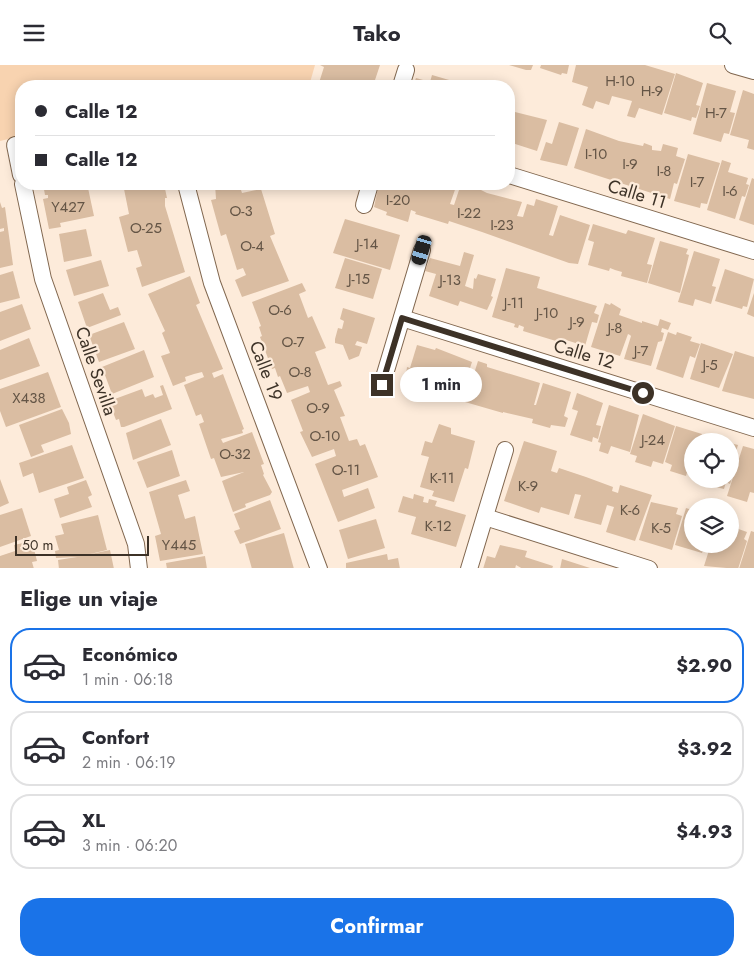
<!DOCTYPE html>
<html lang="es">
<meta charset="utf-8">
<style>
body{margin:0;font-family:Jost,sans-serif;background:#f2f2f3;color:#2b2b33;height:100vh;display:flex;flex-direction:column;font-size:19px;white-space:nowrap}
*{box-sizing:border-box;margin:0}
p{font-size:16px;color:#7c7c81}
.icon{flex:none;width:28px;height:28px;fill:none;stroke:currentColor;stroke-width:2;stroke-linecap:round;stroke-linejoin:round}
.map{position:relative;height:503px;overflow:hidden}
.panel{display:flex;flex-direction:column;background:#fff;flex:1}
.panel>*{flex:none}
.hud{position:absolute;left:15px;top:15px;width:500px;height:110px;border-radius:20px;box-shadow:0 2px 12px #0003;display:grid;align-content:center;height:110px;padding:0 20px;background:#fff}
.tools{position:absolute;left:684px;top:368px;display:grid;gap:10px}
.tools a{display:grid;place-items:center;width:55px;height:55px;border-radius:50%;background:#fff;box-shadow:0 2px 12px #0003;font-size:25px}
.scale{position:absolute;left:15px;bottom:12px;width:134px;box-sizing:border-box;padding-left:5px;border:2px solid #3d3227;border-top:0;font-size:14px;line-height:18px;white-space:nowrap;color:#3d3227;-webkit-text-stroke:4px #fdebda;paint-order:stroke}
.end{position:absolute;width:22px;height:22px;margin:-11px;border:6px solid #3d3227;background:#fff;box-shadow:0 0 0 2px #fff}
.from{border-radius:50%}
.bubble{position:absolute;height:35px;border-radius:18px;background:#fff;box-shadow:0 2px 12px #0003;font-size:16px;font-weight:700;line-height:35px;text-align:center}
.car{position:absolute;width:15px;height:30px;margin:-15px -8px;border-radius:6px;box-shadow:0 0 4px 1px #0007;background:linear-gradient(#222 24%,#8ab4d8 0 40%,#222 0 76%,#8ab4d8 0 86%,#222 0)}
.hud b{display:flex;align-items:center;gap:18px;height:48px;font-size:19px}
.hud b+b{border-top:1px solid #e1e1e2}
.hud i{width:12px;height:12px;background:#2b2b33}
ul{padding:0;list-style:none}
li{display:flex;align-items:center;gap:15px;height:75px;margin:0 10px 8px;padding:0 10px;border:2px solid #e1e1e2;border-radius:20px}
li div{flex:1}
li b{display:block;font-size:19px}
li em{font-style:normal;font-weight:700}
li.active{border-color:#1a73e8}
li>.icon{width:45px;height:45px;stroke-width:1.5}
h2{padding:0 20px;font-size:22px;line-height:60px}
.action{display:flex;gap:10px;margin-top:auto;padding:10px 20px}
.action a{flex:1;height:58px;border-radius:20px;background:#1a73e8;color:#fff;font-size:20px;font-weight:700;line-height:58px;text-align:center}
header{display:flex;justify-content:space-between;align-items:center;height:65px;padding:0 20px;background:#fff;font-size:22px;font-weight:700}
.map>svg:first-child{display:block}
.green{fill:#f8d3b0}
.building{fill:#dabda2}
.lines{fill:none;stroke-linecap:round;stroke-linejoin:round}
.street-casing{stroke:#81674f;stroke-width:18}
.street{stroke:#fff;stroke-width:16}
.route{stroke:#3d3227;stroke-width:6}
.labels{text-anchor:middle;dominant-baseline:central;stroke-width:4.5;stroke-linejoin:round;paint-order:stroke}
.number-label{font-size:15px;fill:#645546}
.street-label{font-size:18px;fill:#3d3227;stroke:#fdebda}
</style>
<header><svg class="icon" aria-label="menu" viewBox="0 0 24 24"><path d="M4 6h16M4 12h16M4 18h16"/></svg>Tako<svg class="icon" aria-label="search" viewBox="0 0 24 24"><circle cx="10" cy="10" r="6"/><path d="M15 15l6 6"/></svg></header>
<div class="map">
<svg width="754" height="504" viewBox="0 0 754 504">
<rect width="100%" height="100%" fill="#fdebda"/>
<polygon class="green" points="0,0 315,0 309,21 21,21 21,71 0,76"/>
<g class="building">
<polygon points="320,0 380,0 373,21 359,21 347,17 346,21 318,21 324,2"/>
<polygon points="509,0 533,0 531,5 526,5"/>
<polygon points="541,0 569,0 567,9 562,8 561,10 540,3"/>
<polygon points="576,0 645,0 675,9 662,50 639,43 635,53 627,51 632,36 612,31 609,40 596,36 593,44 582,40 588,22 572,17"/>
<polygon points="676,8 703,18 696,40 700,41 696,53 692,52 691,56 664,48"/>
<polygon points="432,10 456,17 456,15 468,19 468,21 413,21 416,13 430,17"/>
<polygon points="707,18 736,26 730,47 735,48 729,69 724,68 721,77 693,69"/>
<polygon points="743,25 754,29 754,85 747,83 749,75 730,70"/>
<polygon points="511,46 547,55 537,86 509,77 509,48"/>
<polygon points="559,57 579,63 567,101 540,95 546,77 552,79"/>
<polygon points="586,64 619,76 643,81 644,78 652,81 652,85 661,86 663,79 678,83 676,91 685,94 677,119 674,118 670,134 574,103"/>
<polygon points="688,89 720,98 707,139 701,138 700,143 674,136"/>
<polygon points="722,95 731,98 728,107 748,113 746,119 749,120 745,132 742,131 735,154 707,145"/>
<polygon points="752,113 754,114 754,160 739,155"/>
<polygon points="43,119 84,119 85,124 88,123 94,151 60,158 61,162 49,164 43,134 48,133 48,130 45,130"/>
<polygon points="123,119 164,119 167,133 165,133 165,141 185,207 142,222 136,203 142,201 137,185 128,187 119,152 129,149"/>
<polygon points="215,119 248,119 249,123 241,125 242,128 261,124 275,169 270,171 289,216 242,232 235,215 246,210 243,203 237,205 226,169 221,171 211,135 216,134"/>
<polygon points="379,119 457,119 450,139 454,140 461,119 469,119 487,128 522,137 517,151 523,152 527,139 534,141 536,134 558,141 549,170 553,171 560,150 590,160 578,199 569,198 482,167 449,156 448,159 415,149 416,147 411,145 408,157 386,150 387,147 374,142"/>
<polygon points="0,137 2,143 5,142 13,200 0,203 0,167 4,166 4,163 0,164"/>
<polygon points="345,154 400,170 390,205 333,188"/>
<polygon points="593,159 626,169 628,165 655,173 647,199 652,200 647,218 621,211 622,207 615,205 610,203 609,206 588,200 594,177 588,175"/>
<polygon points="86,164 92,191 64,197 59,169"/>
<polygon points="660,176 688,184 686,189 689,190 680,228 648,218"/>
<polygon points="694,186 720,194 712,221 716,222 711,239 695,234 693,241 678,237"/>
<polygon points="464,187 474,190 465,221 473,224 474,213 476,214 478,209 496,214 491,231 493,232 487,245 460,236 458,241 429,231 436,209 425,206 430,193 460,201"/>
<polygon points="345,193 382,204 373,234 335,223"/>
<polygon points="101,195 109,221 74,231 66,205"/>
<polygon points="506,203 540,212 537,223 597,241 594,248 599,250 597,258 592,257 585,281 566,275 566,277 556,276 523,266 524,262 519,260 518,263 514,262 515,259 492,252"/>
<polygon points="725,204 754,214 747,242 743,241 742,244 715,236"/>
<polygon points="13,206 20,233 0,238 0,210"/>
<polygon points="190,211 200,238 196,240 223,304 212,308 214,313 223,309 244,364 242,365 243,368 221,374 223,378 252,367 264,399 261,400 264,409 263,410 272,427 270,430 245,439 246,442 233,447 222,416 244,407 221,412 214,393 211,394 199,359 204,357 201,349 196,351 184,320 204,312 202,307 194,309 185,312 186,316 173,321 161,291 170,288 162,268 165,266 148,229"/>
<polygon points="302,218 306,226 299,229 308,253 312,251 326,283 315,287 328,320 340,316 342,321 334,325 345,351 340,352 349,376 357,374 360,381 365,379 378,412 342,425 344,432 368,423 375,443 338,457 315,399 336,391 334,384 312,392 300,367 303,366 291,335 310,327 308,321 287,328 280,311 278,312 275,303 272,304 260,272 262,271 259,262 261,261 252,237"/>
<polygon points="103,228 110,245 118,242 121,250 87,263 78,237"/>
<polygon points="754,228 754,252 747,249"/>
<polygon points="605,238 610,240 611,238 621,244 619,250 642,258 642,256 658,261 660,254 671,258 668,265 662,263 661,267 664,268 662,276 658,277 651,301 624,294 631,271 630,270 628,269 620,291 591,282"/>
<polygon points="22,239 31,264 0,276 0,247"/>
<polygon points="343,243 375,253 367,279 357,276 355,280 362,282 359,291 349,295 343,280 335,278 335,274 338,263 342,264 344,256 340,254"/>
<polygon points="124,257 135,284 99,297 89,270"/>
<polygon points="668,267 676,270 677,267 692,272 690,276 700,279 695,293 690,291 683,313 656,304"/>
<polygon points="29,273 40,301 0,315 0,285"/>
<polygon points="701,278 733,289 719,323 690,314"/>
<polygon points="417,280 435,285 436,283 472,297 465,318 469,319 465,330 462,329 461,332 433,323 438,307 432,305 426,324 405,318 407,302 410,303"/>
<polygon points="144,285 154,312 112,329 102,302"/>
<polygon points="735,286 754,292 754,334 722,326"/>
<polygon points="478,296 487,299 487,302 540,318 534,340 536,340 543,318 571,327 564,351 568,353 565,362 551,360 550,363 532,358 533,354 503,347 503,348 465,337"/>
<polygon points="48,307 61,342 6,362 0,346 0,324"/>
<polygon points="163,320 172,344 124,362 121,362 119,354 116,355 109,337 112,335 142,324 145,332 153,329 155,333 163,330 160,321"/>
<polygon points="577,328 603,338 596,360 601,361 598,374 593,372 592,377 570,370 578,346 572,344"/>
<polygon points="609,340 639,350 630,387 611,381 608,389 599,386 601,378 598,377"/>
<polygon points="62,344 69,358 71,369 41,380 44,387 31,392 19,360"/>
<polygon points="643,349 675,361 663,399 653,396 651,402 635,397 637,391 630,389"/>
<polygon points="161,354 171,380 133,395 126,368"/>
<polygon points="439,359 451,363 451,369 475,376 468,404 465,403 454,437 432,431 434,426 420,422 429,392 421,390 425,376 432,378"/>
<polygon points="676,361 702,369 700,376 692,376 692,405 688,404 686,411 670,406 672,400 665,397"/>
<polygon points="524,376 557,386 551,406 557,408 559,403 586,412 613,422 612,426 618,428 620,420 652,430 635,476 606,467 614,442 607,440 601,460 574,453 581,430 575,429 569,450 541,442 539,448 504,436"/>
<polygon points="730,378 738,380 732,399 736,400 730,419 726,417 724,424 708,420 710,414 730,414"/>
<polygon points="72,380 84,413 39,428 33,408 23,412 19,398"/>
<polygon points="743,381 754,384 754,428 750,427 747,437 727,431"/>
<polygon points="172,385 180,411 147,423 137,397"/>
<polygon points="0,414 9,438 0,442"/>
<polygon points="86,415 92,430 88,432 92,442 60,453 54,434 69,429 67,422"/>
<polygon points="186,415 190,426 178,430 185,454 195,451 203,489 160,496 155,471 161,469 149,427"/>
<polygon points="414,429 424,432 423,437 428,438 429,434 437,436 435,441 466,450 456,482 411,469 416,452 398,447 403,431 413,434"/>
<polygon points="270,435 281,464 240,479 234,466 240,464 234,449"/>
<polygon points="651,437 678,443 676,449 682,451 672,485 639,475"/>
<polygon points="22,443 31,471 0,482 0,450"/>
<polygon points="686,443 692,445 692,479 706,479 702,488 675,480"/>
<polygon points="98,450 107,485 86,490 110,485 114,504 59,504 58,495 77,492 56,493 55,486 59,485 55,471 64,469 61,459"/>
<polygon points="376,454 385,483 348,494 339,465"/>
<polygon points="730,461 747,467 744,474 747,476 738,504 704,501 711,479 730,479"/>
<polygon points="751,466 754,467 754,504 739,504"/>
<polygon points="284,468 294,504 252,504 245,479"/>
<polygon points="32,476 37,496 32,497 34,504 0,504 0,491 15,486 14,480"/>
<polygon points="500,480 527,486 525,492 553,501 552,504 523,504 516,500 515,504 483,504 487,491 495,493"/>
<polygon points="387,489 388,495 398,493 400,504 346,504 346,498"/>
<polygon points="205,491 207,504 167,504 166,498"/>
<polygon points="562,494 590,503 590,504 560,504"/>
</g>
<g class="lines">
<g class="street-casing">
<g id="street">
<polyline points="733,0 754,6"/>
<polyline points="401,21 406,5"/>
<polyline points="15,80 21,110"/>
<polyline points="509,110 754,186"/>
<polyline points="23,119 43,214 136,479 139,504"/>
<polyline points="186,119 212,218 319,504"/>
<polyline points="364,140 370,119"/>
<polyline points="402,253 754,363"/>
<polyline points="382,319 422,185"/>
<polyline points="485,452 649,504"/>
<polyline points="469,504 505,385"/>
</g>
</g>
<use href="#street" class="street"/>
</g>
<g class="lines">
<polyline class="route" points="382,320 402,253 643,328"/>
</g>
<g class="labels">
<g class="number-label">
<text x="620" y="16">H-10</text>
<text x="652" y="26">H-9</text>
<text x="716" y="48">H-7</text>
<text x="596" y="89">I-10</text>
<text x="630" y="99">I-9</text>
<text x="664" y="106">I-8</text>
<text x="697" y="117">I-7</text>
<text x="730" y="126">I-6</text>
<text x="398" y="135">I-20</text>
<text x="68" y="142">Y427</text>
<text x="241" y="146">O-3</text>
<text x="469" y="148">I-22</text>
<text x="502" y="160">I-23</text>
<text x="146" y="163">O-25</text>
<text x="367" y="179">J-14</text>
<text x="252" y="181">O-4</text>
<text x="359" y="214">J-15</text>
<text x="450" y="215">J-13</text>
<text x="514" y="238">J-11</text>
<text x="280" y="245">O-6</text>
<text x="547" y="248">J-10</text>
<text x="577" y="257">J-9</text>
<text x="615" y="263">J-8</text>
<text x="293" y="277">O-7</text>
<text x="641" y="286">J-7</text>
<text x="710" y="300">J-5</text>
<text x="300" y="307">O-8</text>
<text x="29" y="333">X438</text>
<text x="318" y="343">O-9</text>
<text x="325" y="371">O-10</text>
<text x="653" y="375">J-24</text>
<text x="235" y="389">O-32</text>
<text x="346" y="405">O-11</text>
<text x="442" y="413">K-11</text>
<text x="528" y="421">K-9</text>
<text x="630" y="445">K-6</text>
<text x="438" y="461">K-12</text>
<text x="661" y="463">K-5</text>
<text x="179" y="480">Y445</text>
</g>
<g class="street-label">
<text transform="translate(637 129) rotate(17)">Calle 11</text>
<text transform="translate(584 289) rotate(17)">Calle 12</text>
<text transform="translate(96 306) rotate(71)">Calle Sevilla</text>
<text transform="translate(266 306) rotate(69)">Calle 19</text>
</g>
</g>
</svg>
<div class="tools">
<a><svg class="icon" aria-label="locate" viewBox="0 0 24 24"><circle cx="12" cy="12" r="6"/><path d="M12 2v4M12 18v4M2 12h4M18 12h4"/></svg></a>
<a><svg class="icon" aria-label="layers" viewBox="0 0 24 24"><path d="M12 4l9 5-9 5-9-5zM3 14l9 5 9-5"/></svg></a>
</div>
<div class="scale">50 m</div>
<i class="end from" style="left:643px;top:328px"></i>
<i class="end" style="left:382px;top:320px"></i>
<div class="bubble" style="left:400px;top:302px;width:82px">1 min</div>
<i class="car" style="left:422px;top:185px;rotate:197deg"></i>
<div class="hud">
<b><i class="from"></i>Calle 12</b>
<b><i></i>Calle 12</b>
</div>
</div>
<section class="panel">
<h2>Elige un viaje</h2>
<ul>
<li class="active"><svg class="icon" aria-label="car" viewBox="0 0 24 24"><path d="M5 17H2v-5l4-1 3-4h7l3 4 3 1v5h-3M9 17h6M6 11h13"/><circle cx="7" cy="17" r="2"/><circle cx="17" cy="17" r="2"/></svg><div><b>Económico</b><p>1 min · 06:18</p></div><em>$2.90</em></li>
<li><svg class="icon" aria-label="car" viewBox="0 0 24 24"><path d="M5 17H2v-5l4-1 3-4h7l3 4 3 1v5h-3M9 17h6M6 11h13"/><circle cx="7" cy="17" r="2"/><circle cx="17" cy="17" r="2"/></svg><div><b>Confort</b><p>2 min · 06:19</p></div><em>$3.92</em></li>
<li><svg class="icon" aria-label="car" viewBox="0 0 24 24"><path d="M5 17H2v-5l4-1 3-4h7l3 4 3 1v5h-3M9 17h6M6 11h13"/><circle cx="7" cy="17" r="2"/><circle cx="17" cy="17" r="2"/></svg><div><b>XL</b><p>3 min · 06:20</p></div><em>$4.93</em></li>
</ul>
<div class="action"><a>Confirmar</a></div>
</section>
